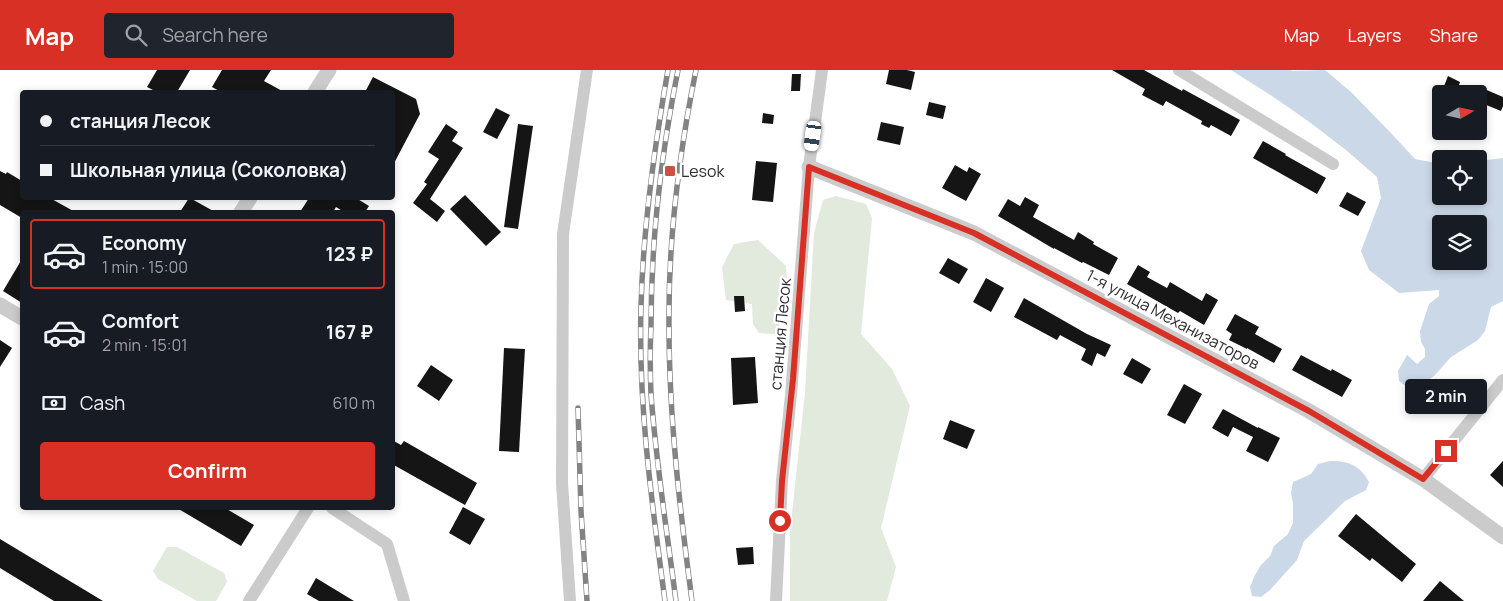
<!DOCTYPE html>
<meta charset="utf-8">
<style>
body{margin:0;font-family:Manrope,sans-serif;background:#20242c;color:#f1f3f6;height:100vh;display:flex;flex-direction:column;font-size:19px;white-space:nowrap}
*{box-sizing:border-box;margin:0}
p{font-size:16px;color:#9ea1a6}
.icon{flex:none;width:28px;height:28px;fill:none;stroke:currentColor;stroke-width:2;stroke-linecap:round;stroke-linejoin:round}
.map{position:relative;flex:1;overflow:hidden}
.drawer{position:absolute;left:20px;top:140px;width:375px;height:300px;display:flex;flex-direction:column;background:#171b24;border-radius:5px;box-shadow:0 2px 8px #0003}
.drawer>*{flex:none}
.hud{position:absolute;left:20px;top:20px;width:375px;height:110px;border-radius:5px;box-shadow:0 2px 8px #0003;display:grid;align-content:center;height:110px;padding:0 20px;background:#171b24}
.needle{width:32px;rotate:81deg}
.controls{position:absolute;left:1432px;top:15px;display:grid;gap:10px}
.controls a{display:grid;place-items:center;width:55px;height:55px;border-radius:5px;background:#171b24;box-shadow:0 2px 8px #0003;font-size:25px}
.end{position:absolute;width:22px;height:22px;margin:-11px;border:6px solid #d93025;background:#fff;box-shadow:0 0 0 2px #fff}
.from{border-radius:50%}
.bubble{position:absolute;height:35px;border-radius:5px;background:#171b24;box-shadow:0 2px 8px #0003;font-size:16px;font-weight:700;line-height:35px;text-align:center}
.car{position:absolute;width:15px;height:30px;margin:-15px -8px;border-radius:6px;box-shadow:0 0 4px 1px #0007;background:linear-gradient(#fff 24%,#345 0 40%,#fff 0 76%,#345 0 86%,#fff 0)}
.hud b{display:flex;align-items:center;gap:18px;height:48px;font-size:19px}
.hud b+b{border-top:1px solid #363941}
.hud i{width:12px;height:12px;background:#f1f3f6}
ul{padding:9px 0 0;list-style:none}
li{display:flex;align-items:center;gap:15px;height:70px;margin:0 10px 8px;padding:0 10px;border:2px solid transparent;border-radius:5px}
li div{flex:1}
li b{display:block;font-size:19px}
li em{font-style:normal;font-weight:700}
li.on{border-color:#d93025}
li>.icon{width:45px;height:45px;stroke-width:1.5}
.pay{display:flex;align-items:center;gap:12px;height:55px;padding:0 20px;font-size:19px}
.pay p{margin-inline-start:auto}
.action{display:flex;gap:10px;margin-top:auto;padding:10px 20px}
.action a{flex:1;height:58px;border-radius:5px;background:#d93025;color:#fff;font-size:20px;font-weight:700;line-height:58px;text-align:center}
header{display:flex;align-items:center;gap:30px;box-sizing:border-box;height:70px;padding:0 25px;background:#d93025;color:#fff}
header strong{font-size:24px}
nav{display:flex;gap:28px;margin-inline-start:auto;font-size:18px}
.search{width:350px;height:45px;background:#20242c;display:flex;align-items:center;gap:12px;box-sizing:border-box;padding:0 18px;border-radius:5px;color:#9ea1a6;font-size:19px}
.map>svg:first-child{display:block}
.green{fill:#e2e9dd}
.water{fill:#cbd8e7;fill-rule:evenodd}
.building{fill:#151515}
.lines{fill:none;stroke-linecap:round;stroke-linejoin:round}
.minor{stroke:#cbcbcb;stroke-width:12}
.tertiary{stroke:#cbcbcb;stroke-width:15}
.rail-casing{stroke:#838383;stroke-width:5.5}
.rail{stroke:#fff;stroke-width:4;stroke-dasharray:11;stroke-linecap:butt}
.route{stroke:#d93025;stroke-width:6}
.poi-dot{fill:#cf4e45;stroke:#fff;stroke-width:2}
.labels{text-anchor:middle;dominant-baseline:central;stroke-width:5;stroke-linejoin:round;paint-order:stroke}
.poi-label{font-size:16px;fill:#2e2e2e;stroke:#fff;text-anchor:start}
.street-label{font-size:16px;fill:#2e2e2e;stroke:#fff}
</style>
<header>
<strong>Map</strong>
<div class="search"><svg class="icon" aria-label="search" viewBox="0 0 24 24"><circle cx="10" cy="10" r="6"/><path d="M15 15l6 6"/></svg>Search here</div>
<nav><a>Map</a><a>Layers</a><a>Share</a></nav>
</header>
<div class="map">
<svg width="1503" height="531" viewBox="0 0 1503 531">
<rect width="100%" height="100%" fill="#fff"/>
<g class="green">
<polygon points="836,126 866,134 872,148 861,264 892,299 910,336 881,458 896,497 887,531 790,531 790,462 805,322 814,163 823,130"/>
<polygon points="758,170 786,196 789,236 775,264 759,263 753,254 752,234 726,230 722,197 734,174"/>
<polygon points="167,477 177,477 224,503 227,512 216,531 197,531 158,509 153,501"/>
</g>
<g class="water">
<path d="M1231 0H1290L1293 1 1325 0 1351 22 1390 62 1415 89 1441 94V126H1479V91L1503 88V231L1491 237 1485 261 1478 270 1451 287 1435 305 1426 312 1406 316 1399 311 1398 301 1407 285 1417 294 1425 287V279L1421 272 1420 261 1429 234 1439 226V220L1399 223 1369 200 1361 181 1381 128 1377 107 1346 80 1308 51 1272 26ZM1441 154H1479V191H1441Z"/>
<path d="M1330 391C1348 390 1361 396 1369 412L1366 420 1345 431 1304 471 1297 490 1270 520 1261 527 1252 526 1250 517 1255 505 1261 495 1270 486 1274 476 1288 464 1293 453V434L1291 423 1293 412 1311 404 1318 394Z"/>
</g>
<g class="building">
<polygon points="157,0 190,0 177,22 157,22 147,17"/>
<polygon points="222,0 271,0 264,11 284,22 221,22 212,17"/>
<polygon points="889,0 907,0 915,2 911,20 886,14"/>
<polygon points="1112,0 1144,0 1182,21 1183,19 1240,50 1231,66 1211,55 1209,58 1201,54 1202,51 1166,31 1163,36 1142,25 1145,19"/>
<polygon points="792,4 801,4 800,21 791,21"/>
<polygon points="1448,6 1460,12 1456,24 1441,24"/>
<polygon points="373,7 416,29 420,44 392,97 392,22 365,22"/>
<polygon points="1482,18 1503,27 1503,36 1501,41 1479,32 1479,27"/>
<polygon points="929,32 946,36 943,49 926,45"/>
<polygon points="496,38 510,45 497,69 483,62"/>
<polygon points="763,43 774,45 773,54 762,53"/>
<polygon points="881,52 904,57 900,75 877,70"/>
<polygon points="446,54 458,62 452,71 463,78 430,129 445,141 437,152 413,133 427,114 424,112 439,89 428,82"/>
<polygon points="518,54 533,56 518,159 504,157"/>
<polygon points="1263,71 1286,84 1285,85 1326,108 1317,124 1253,88"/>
<polygon points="756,91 777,93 773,132 752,130"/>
<polygon points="955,95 967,102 969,97 981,104 966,131 942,118"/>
<polygon points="0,101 6,104 7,102 22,111 22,128 50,128 75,142 22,142 22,148 0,135"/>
<polygon points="1347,122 1366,132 1358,146 1339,136"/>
<polygon points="465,125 501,162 486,176 450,139"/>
<polygon points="1025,127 1039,135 1033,147 1074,170 1078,162 1094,172 1093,174 1118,188 1109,205 1083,192 1082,193 1054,178 1054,179 998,146 1008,129 1020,136"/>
<polygon points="189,128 190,128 215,142 180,142"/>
<polygon points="309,128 356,128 369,136 365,142 344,142 336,137 333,142 300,142"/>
<polygon points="948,188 968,199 959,214 939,203"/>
<polygon points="22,189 22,233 3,221"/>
<polygon points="1138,195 1150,202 1147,207 1167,218 1170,212 1202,231 1206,223 1218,230 1204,255 1180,241 1178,243 1127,214"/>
<polygon points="986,208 1004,218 991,242 973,232"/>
<polygon points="734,226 744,226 745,241 735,242"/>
<polygon points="1024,228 1087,264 1111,275 1105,287 1097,283 1092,296 1081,290 1086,279 1060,265 1057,270 1014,247"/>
<polygon points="1235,244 1259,257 1255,264 1282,279 1274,293 1247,278 1247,279 1229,270 1232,264 1226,260"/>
<polygon points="0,270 12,278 0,297"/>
<polygon points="504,278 525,279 519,382 499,381"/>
<polygon points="1301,285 1331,301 1332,299 1352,310 1342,327 1292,300"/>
<polygon points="755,287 758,333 733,335 731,288"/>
<polygon points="1132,288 1151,299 1142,314 1123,304"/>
<polygon points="431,295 453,310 439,331 417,316"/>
<polygon points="1184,314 1202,324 1185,354 1167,345"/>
<polygon points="1223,339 1258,358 1258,357 1280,368 1268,392 1246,381 1253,367 1233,357 1228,367 1212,358"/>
<polygon points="950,350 975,360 967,379 943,369"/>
<polygon points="392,370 401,375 404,371 477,413 465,435 392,394"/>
<polygon points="1503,391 1503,417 1490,405"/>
<polygon points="463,437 485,449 470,475 449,463"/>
<polygon points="177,438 225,438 254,455 241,476"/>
<polygon points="1356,444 1416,494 1402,512 1372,488 1370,491 1338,466"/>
<polygon points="0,469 103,531 54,531 0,498"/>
<polygon points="753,477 754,494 738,495 736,478"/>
<polygon points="316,508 354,531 319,531 307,524"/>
<polygon points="1440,511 1464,531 1423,531"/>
</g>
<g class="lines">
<g class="minor">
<polyline points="1179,0 1333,94"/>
<polyline points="1423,409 1503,310"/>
<polyline points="332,438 387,474 404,531"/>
<polyline points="249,531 308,438"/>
<polyline points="570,531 562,413 563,164 587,0"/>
<polyline points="776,531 782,411 791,325 809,97 822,0"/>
</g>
<g class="tertiary">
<polyline points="315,22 329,0"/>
<polyline points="809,97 974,163 1309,341 1423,409 1503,467"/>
<polyline points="241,142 250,128"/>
<polyline points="0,235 22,248"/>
</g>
<g class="rail-casing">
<g id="rail">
<polyline points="578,338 581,441 587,531"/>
<path d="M665 531C652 434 638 335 641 237 643 157 654 79 668 0"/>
<path d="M676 531C667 462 656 393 651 324 650 301 650 278 651 256 651 169 661 85 678 0"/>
<path d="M692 531C680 440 669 348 669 256 668 170 679 84 696 0"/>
</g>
</g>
<use href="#rail" class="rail"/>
</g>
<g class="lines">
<polyline class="route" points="780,451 782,411 793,309 809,97 974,163 1309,341 1423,409 1446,381"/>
</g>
<rect class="poi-dot" x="664" y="95" width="12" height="12" rx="2.5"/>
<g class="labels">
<g class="poi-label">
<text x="681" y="101">Lesok</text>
</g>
<g class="street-label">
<text transform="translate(1173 249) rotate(28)">1-я улица Механизаторов</text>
<text transform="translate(780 264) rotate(-85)">станция Лесок</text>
</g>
</g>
</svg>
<div class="controls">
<a><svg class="needle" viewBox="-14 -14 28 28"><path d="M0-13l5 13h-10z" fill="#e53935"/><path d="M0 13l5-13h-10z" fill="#9ea1a6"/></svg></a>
<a><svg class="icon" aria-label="locate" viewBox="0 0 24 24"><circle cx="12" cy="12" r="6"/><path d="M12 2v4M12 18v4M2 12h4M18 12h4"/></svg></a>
<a><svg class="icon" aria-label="layers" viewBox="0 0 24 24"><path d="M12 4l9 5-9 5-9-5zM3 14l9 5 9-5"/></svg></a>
</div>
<i class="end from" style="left:780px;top:451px"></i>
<i class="end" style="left:1446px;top:381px"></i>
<div class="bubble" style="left:1405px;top:309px;width:82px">2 min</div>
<i class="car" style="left:813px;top:66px;rotate:188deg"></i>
<div class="hud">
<b><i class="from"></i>станция Лесок</b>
<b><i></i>Школьная улица (Соколовка)</b>
</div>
<section class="drawer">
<ul>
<li class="on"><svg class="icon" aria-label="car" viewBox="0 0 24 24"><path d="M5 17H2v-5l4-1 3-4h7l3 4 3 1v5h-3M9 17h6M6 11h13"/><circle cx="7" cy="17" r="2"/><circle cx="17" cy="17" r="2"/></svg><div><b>Economy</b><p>1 min · 15:00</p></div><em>123 ₽</em></li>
<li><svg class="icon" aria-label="car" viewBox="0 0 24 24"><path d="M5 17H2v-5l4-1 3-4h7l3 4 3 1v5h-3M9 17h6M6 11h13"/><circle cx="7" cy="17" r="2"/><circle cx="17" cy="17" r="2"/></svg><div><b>Comfort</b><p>2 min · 15:01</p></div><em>167 ₽</em></li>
</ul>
<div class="pay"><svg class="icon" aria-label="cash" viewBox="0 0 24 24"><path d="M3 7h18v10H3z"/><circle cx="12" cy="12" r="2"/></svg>Cash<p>610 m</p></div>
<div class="action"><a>Confirm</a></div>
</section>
</div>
